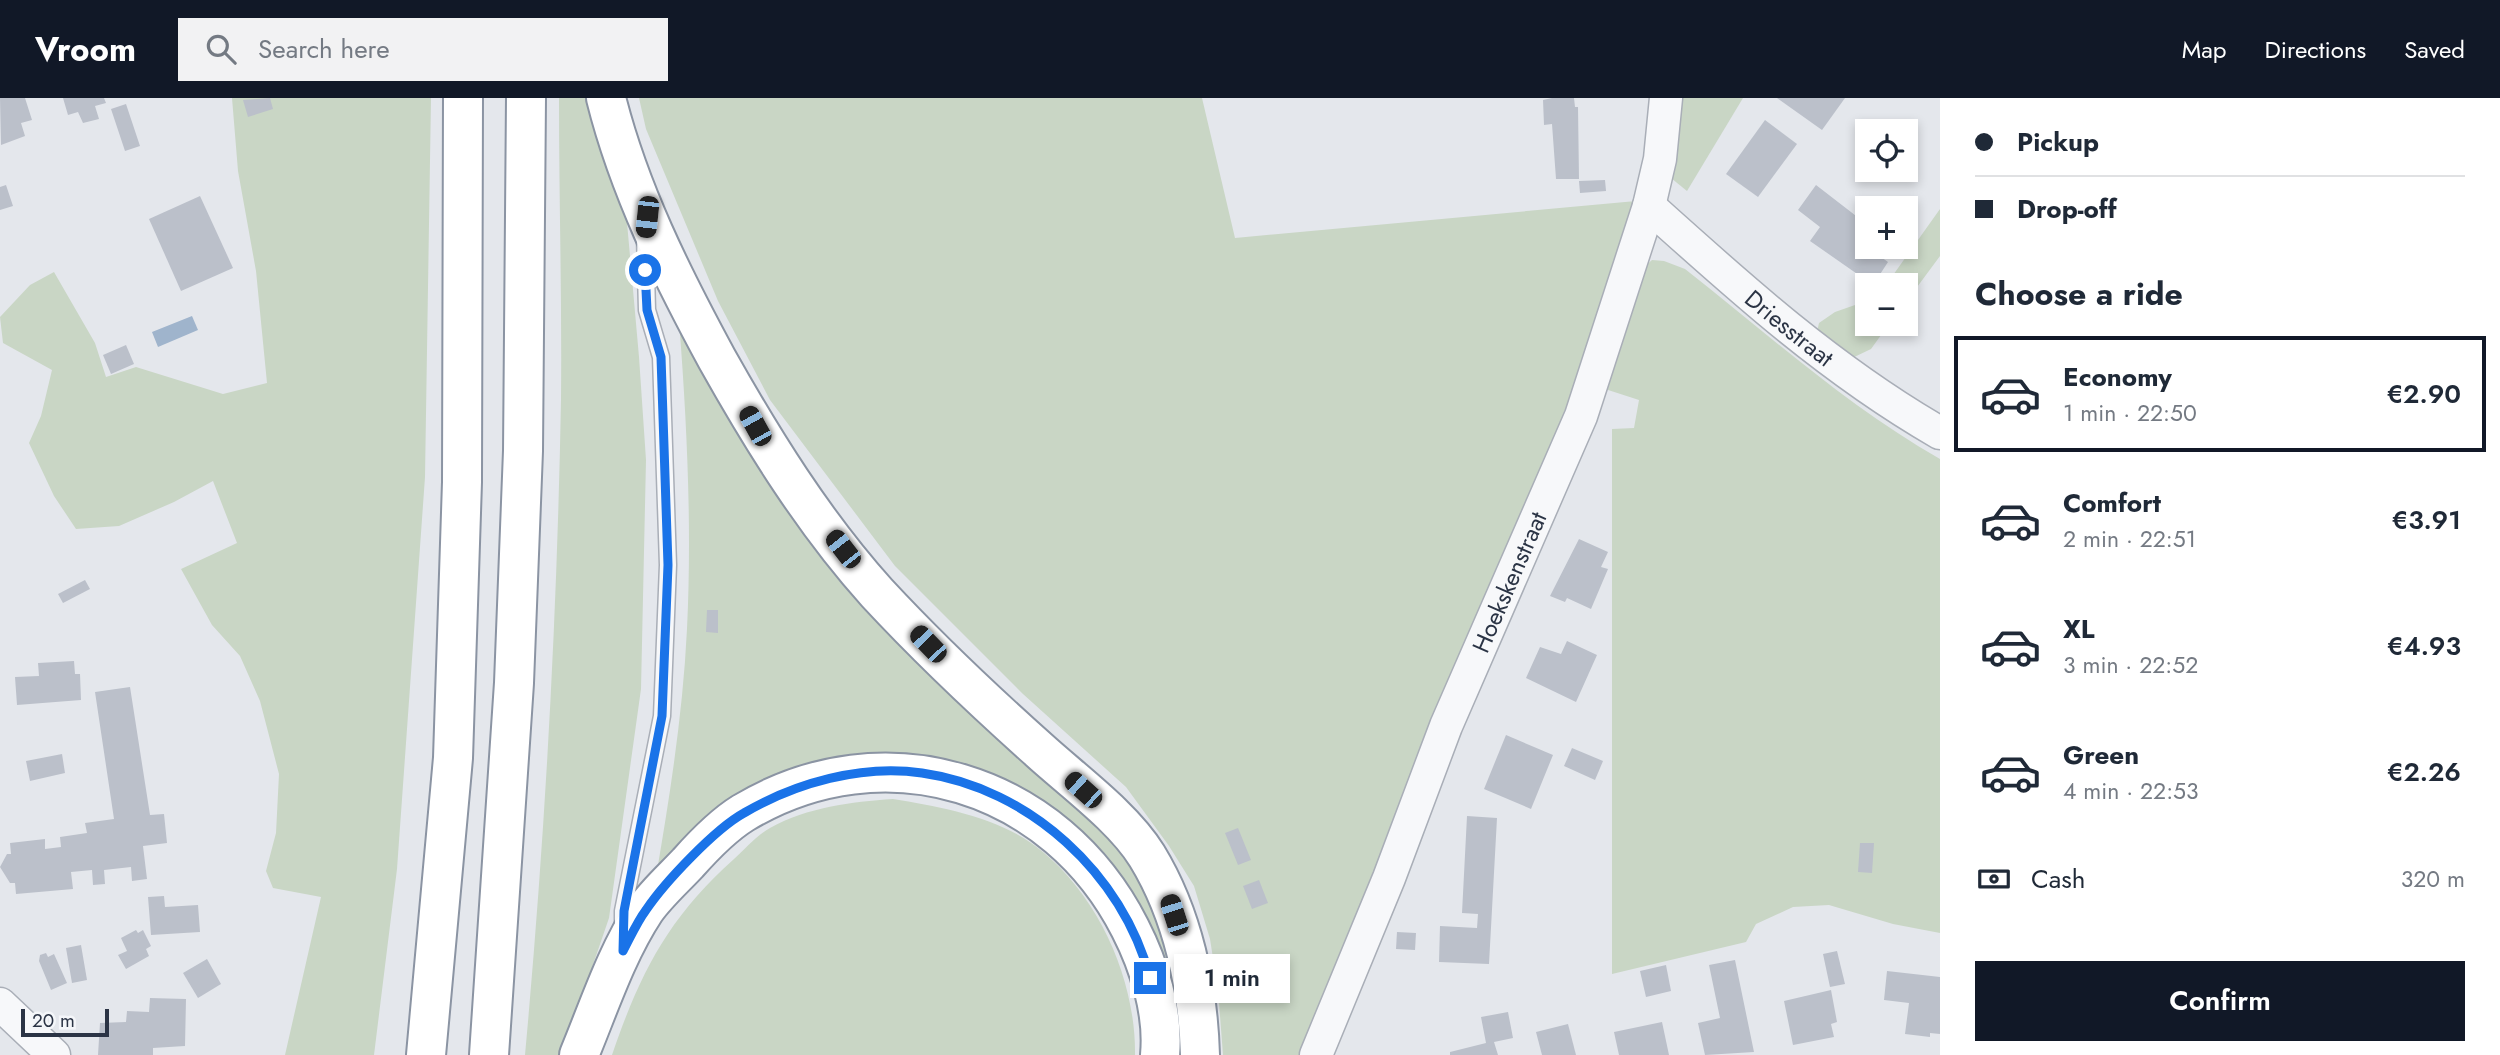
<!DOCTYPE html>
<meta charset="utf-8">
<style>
body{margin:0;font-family:Jost,sans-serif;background:#f2f2f3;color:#1f2937;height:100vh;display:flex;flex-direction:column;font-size:26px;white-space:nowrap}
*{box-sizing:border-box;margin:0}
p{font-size:23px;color:#747a83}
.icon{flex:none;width:38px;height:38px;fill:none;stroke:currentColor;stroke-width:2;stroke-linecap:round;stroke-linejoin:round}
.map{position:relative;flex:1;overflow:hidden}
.side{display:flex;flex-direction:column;background:#fff;width:560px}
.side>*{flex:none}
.top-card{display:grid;align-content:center;height:154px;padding:0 35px;background:#fff}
.fabs{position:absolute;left:1855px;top:21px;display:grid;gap:14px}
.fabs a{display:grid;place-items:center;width:63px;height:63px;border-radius:0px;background:#fff;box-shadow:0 4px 10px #0003;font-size:35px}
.scale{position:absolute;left:21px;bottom:18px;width:88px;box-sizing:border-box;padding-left:7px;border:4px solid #2b3445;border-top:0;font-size:19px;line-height:24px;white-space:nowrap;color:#2b3445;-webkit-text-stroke:5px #f4f6f9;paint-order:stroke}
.end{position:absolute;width:32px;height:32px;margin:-16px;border:9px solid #1a73e8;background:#fff;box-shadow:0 0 0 4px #fff}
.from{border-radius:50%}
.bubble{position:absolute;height:49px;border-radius:0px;background:#fff;box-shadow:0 4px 10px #0003;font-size:23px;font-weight:600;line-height:49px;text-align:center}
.car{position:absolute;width:21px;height:42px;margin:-21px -10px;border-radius:9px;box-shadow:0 0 5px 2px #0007;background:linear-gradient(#222 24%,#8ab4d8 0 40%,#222 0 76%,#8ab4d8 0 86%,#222 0)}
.top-card b{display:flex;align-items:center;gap:24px;height:66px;font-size:26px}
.top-card b+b{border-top:2px solid #e0e1e3}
.top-card i{width:18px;height:18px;background:#1f2937}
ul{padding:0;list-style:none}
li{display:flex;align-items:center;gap:21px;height:116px;margin:0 14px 10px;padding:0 21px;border:4px solid transparent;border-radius:0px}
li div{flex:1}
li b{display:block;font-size:26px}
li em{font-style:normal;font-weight:600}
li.active{border-color:#111827}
li>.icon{width:63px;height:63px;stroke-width:1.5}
h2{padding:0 35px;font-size:32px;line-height:84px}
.pay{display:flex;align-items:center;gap:18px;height:77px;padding:0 35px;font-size:26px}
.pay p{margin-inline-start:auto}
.action{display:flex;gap:14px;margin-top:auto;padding:14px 35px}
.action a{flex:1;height:80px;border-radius:0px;background:#111827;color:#fff;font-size:28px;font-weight:600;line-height:80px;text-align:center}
header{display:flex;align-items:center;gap:42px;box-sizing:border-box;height:98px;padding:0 35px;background:#111827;color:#fff}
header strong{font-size:33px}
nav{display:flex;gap:38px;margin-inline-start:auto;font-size:24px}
.search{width:490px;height:63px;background:#f2f2f3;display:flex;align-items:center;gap:18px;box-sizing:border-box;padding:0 24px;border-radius:0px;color:#747a83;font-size:26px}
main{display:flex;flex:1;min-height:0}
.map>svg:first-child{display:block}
.green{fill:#c9d6c5}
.water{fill:#9fb4cc}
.building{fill:#bbc0ca}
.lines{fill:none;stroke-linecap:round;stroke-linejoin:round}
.service-casing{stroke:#a9aeb7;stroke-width:19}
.minor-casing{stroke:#a9aeb7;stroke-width:35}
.motorway-casing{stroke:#8b94a3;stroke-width:42}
.service{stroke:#f7f8fa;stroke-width:16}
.minor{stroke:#f7f8fa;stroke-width:32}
.motorway{stroke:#fff;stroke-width:38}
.route{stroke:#1a73e8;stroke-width:9}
.labels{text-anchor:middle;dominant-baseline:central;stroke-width:5;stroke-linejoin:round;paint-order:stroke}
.street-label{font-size:24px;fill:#2b3445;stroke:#f4f6f9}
</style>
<header>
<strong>Vroom</strong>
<div class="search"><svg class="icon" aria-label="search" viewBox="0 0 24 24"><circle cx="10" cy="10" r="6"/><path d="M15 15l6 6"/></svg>Search here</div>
<nav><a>Map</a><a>Directions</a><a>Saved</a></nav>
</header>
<main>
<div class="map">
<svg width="1940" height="957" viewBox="0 0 1940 957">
<rect width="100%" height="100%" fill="#e4e7ec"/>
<g class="green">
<polygon points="232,0 431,0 425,379 397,771 374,957 285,957 321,799 273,790 266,773 276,735 279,676 260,603 240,558 212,527 181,471 237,445 213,383 174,404 119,428 76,431 54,398 29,345 41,318 52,272 3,245 0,219 30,187 54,174 95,245 106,279 136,269 223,296 267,285 256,173 238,73"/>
<path d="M559 0H595L625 102 639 259 646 362 641 591 609 820 562 957H525C545 739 557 521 561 302 562 201 559 101 559 0Z"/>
<polygon points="639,0 1202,0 1235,140 1636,103 1573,303 1302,957 1223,957 1218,892 1210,841 1194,788 1169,748 1126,689 1023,596 895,468 770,302 718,203 646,31"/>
<polygon points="1681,0 1743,0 1687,93 1671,80"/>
<polygon points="1940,111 1940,158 1906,204 1906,187 1886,187"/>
<path d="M1652 162 1664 163 1685 171C1769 237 1847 308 1940 361V835L1893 826 1829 807 1793 809 1756 826 1746 844 1612 876V331L1634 330 1639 302 1605 291 1642 171Z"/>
<polygon points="1855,207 1867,212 1867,226 1889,226 1871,251 1848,262 1816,238 1819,225 1835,214"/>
<path d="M679 223 724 305 1118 746 1151 798 1170 846 1186 957H1174L1138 808 1107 758 1068 721 1032 697 873 660 656 779C670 697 683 614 687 531 692 429 687 325 679 223Z"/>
<path d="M893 701C943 709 1003 720 1043 754 1100 801 1136 883 1135 957H612C640 875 668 820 734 761 745 751 757 737 770 730 808 709 851 704 893 701Z"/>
</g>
<polygon class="water" points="192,218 198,232 158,249 152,234"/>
<g class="building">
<polygon points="0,0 25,0 32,22 21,25 25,38 1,47"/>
<polygon points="63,0 104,0 106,5 95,8 99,21 83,25 78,14 68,17"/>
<polygon points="270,0 273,11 248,19 243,2"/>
<polygon points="1552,0 1574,0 1575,9 1578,9 1579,81 1556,81 1552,26 1544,27 1543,2"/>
<polygon points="1777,0 1845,0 1822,32"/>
<polygon points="126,6 140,48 125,53 111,11"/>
<polygon points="1765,22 1797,46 1758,99 1726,76"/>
<polygon points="1605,82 1606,93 1580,95 1579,83"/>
<polygon points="6,87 13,108 0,112 0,89"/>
<polygon points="1816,87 1860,121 1863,116 1867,119 1867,149 1874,149 1871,152 1888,164 1873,187 1810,143 1820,129 1798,112"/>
<polygon points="200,98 233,170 181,193 149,121"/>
<polygon points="126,247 134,266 111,276 103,257"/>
<polygon points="1579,441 1608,454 1601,469 1608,471 1591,511 1567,500 1565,504 1550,498"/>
<polygon points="85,482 90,491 63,505 58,496"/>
<polygon points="707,512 718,512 718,535 706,534"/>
<polygon points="1567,543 1597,557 1576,604 1526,580 1540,549 1561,556"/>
<polygon points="74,563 75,576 80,576 81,602 17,607 15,579 39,578 38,565"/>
<polygon points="130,589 150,717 164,716 167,745 143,748 147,781 132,783 131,769 104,772 105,786 93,787 92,772 71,774 73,791 16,796 15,785 10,785 0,769 7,756 11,756 10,745 45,741 45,751 61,749 60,739 87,735 85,725 114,721 95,594"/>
<polygon points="1506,637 1553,657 1531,711 1484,691"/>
<polygon points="1572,650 1603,663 1595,682 1564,668"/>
<polygon points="62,656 65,675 30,683 26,663"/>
<polygon points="1467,718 1497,720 1489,866 1439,864 1440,828 1477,830 1478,816 1462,815"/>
<polygon points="1238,730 1251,762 1238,767 1225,735"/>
<polygon points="1860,745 1874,745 1872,775 1858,774"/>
<polygon points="1259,782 1268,805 1252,811 1243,788"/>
<polygon points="164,798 165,809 198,807 200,834 151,837 148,799"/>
<polygon points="136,832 138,835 143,832 151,848 146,851 149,858 126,871 118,857 127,853 121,840"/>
<polygon points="1397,834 1416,835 1415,852 1396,851"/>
<polygon points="81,847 87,882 72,885 66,850"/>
<polygon points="1837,853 1845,886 1830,889 1823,856"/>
<polygon points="46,855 48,859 54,856 67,885 51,892 39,863 40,857"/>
<polygon points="207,861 221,886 198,900 183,875"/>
<polygon points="1735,862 1754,954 1705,957 1698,925 1720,920 1709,867"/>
<polygon points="1666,867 1671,893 1646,899 1640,873"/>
<polygon points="1887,873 1940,879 1940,936 1930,935 1930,939 1905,936 1909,905 1884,902"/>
<polygon points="1831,892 1837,924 1831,926 1834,939 1793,947 1784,903"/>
<polygon points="150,900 186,901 185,948 153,950 153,957 98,957 100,925 126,924 127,913 149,914"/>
<polygon points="1508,914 1513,940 1494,944 1498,957 1450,957 1450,954 1486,945 1481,919"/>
<polygon points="1662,924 1669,957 1619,957 1614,934"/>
<polygon points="1568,926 1576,957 1542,957 1536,934"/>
</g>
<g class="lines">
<g class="service-casing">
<polyline id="service" points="623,830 623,813 662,618 668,467 661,259 647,212 645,138"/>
</g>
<g class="minor-casing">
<g id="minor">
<path id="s1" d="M1649 108C1741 191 1832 273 1940 335"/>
<polyline points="0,906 54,957"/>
<path id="s2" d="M1316 957 1389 780 1446 628 1581 318 1649 108 1660 61 1666 0"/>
</g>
</g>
<g class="motorway-casing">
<g id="motorway">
<path d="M606 0C629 92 672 178 717 261 763 343 814 425 877 495 928 550 983 602 1039 652 1073 683 1123 719 1147 758 1183 817 1198 889 1200 957"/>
<polyline points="426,957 453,660 462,384 463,0"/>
<polyline points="489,957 514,585 523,353 526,0"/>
<path d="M579 957C599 909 616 856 645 812 657 795 674 780 688 765 704 747 722 728 743 715 884 630 1056 684 1130 830 1149 867 1164 914 1160 957"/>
</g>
</g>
<use href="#service" class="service"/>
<use href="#minor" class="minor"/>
<use href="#motorway" class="motorway"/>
</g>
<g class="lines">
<path class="route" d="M645 172 647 212 661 259 668 467 662 618 624 813 623 853C630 840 637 824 646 812 665 784 715 731 744 715 795 685 862 666 922 675 1029 690 1123 776 1150 880"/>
</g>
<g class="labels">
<g class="street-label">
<text stroke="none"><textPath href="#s1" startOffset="186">Driesstraat</textPath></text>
<text stroke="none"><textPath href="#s2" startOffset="511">Hoekskenstraat</textPath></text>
</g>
</g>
</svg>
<div class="fabs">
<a><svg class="icon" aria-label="locate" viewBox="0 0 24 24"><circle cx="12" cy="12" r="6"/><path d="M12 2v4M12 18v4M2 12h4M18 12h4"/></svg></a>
<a>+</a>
<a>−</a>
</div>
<div class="scale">20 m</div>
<i class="end from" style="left:645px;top:172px"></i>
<i class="end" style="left:1150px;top:880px"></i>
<div class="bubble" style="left:1174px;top:856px;width:116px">1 min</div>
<i class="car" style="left:647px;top:119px;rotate:186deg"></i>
<i class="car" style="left:755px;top:328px;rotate:331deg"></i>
<i class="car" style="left:843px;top:451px;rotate:322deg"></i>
<i class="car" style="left:928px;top:546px;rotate:316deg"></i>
<i class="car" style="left:1083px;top:692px;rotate:312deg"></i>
<i class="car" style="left:1174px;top:817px;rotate:342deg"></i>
</div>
<section class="side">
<div class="top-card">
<b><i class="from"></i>Pickup</b>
<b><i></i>Drop-off</b>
</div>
<h2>Choose a ride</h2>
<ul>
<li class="active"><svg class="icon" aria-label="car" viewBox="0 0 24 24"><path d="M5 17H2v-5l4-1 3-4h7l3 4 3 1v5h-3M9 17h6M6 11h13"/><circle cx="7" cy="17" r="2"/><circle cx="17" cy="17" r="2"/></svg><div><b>Economy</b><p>1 min · 22:50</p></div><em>€2.90</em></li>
<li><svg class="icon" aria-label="car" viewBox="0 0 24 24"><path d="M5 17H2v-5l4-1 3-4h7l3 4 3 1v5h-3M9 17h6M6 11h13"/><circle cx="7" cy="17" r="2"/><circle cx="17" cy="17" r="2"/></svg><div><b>Comfort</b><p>2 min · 22:51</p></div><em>€3.91</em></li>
<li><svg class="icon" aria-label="car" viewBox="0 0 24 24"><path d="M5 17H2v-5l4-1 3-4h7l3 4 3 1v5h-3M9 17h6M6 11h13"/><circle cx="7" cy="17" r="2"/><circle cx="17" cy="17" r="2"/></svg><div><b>XL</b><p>3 min · 22:52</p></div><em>€4.93</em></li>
<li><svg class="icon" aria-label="car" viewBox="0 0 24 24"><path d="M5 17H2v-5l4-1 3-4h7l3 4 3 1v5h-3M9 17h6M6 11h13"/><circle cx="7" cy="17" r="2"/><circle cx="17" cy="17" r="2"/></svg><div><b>Green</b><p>4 min · 22:53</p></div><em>€2.26</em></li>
</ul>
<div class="pay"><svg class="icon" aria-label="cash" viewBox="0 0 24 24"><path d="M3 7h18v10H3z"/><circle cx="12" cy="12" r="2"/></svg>Cash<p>320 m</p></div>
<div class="action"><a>Confirm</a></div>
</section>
</main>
